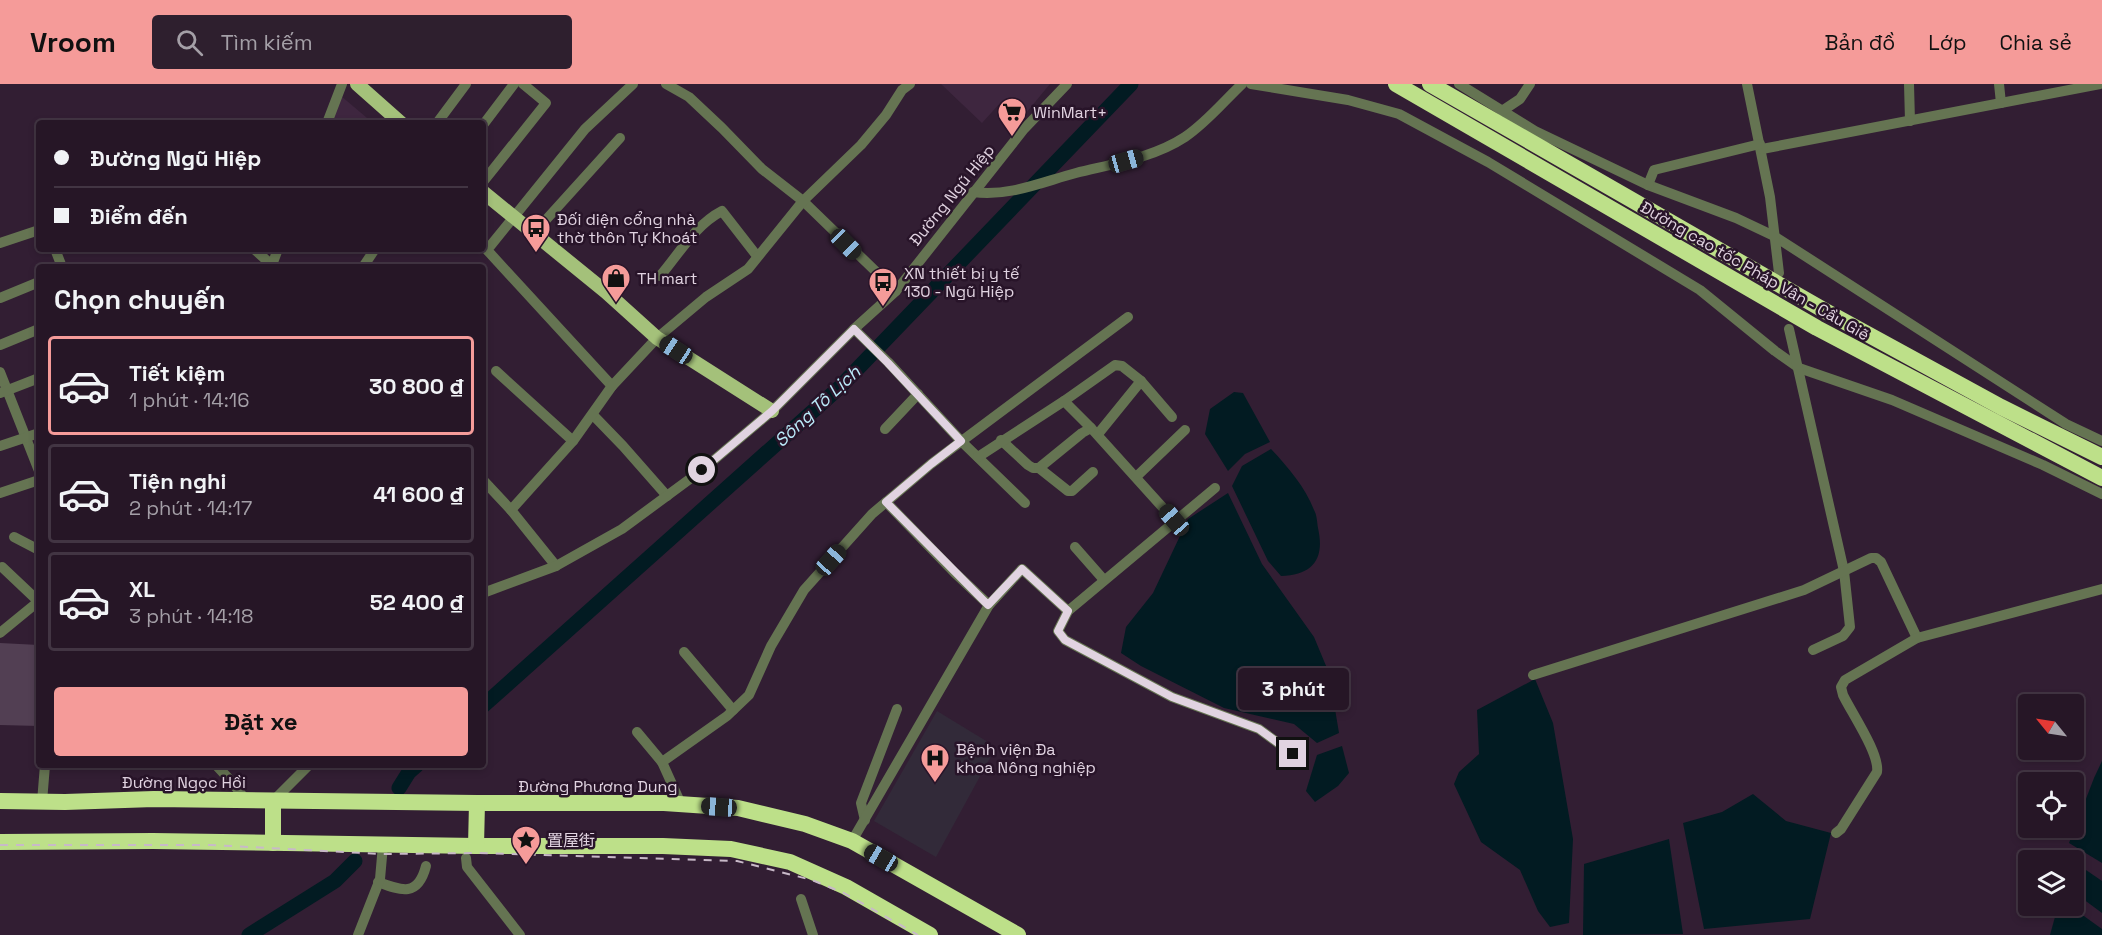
<!DOCTYPE html>
<html lang="vi">
<meta charset="utf-8">
<style>
body{margin:0;font-family:"Space Grotesk","Noto Sans SC",sans-serif;background:#2e1f2e;color:#f1f3f6;height:100vh;display:flex;flex-direction:column;font-size:22px;white-space:nowrap}
*{box-sizing:border-box;margin:0}
p{font-size:20px;color:#a49fa7}
.icon{flex:none;width:33px;height:33px;fill:none;stroke:currentColor;stroke-width:2;stroke-linecap:round;stroke-linejoin:round}
.map{position:relative;flex:1;overflow:hidden}
.drawer{position:absolute;left:36px;top:180px;width:450px;height:504px;display:flex;flex-direction:column;background:#261626;border-radius:6px;box-shadow:0 3px 9px #0003,0 0 0 2px #423543}
.drawer>*{flex:none}
.guide{position:absolute;left:36px;top:36px;width:450px;height:132px;border-radius:6px;box-shadow:0 3px 9px #0003,0 0 0 2px #423543;display:grid;align-content:center;height:132px;padding:0 18px;background:#261626}
.needle{width:39px;rotate:300deg}
.tools{position:absolute;left:2018px;top:610px;display:grid;gap:12px}
.tools a{display:grid;place-items:center;width:66px;height:66px;border-radius:6px;background:#261626;box-shadow:0 3px 9px #0003,0 0 0 2px #423543;font-size:30px}
.end{position:absolute;width:27px;height:27px;margin:-14px;border:8px solid #e1d3e1;background:#111;box-shadow:0 0 0 3px #111}
.from{border-radius:50%}
.bubble{position:absolute;height:42px;border-radius:6px;background:#261626;box-shadow:0 3px 9px #0003,0 0 0 2px #423543;font-size:20px;font-weight:700;line-height:42px;text-align:center}
.car{position:absolute;width:18px;height:36px;margin:-18px -9px;border-radius:8px;box-shadow:0 0 4px 2px #0007;background:linear-gradient(#222 24%,#8ab4d8 0 40%,#222 0 76%,#8ab4d8 0 86%,#222 0)}
.guide b{display:flex;align-items:center;gap:21px;height:57px;font-size:22px}
.guide b+b{border-top:2px solid #423543}
.guide i{width:15px;height:15px;background:#f1f3f6}
ul{padding:0;list-style:none}
li{display:flex;align-items:center;gap:18px;height:99px;margin:0 12px 9px;padding:0 6px;border:3px solid #423543;border-radius:6px}
li div{flex:1}
li b{display:block;font-size:22px}
li em{font-style:normal;font-weight:700}
li.current{border-color:#f59b99}
li>.icon{width:54px;height:54px;stroke-width:1.5}
h2{padding:0 18px;font-size:27px;line-height:72px}
.cta{display:flex;gap:12px;margin-top:auto;padding:12px 18px}
.cta a{flex:1;height:69px;border-radius:6px;background:#f59b99;color:#111;font-size:24px;font-weight:700;line-height:69px;text-align:center}
header{display:flex;align-items:center;gap:36px;box-sizing:border-box;height:84px;padding:0 30px;background:#f59b99;color:#111}
header strong{font-size:28px}
nav{display:flex;gap:33px;margin-inline-start:auto;font-size:21px}
.search{width:420px;height:54px;background:#2e1f2e;display:flex;align-items:center;gap:15px;box-sizing:border-box;padding:0 21px;border-radius:6px;color:#a49fa7;font-size:22px}
.map>svg:first-child{display:block}
.built{fill:#3e263f}
.medical{fill:#322a39}
.green{fill:#523f53}
.water{fill:#021b22}
.lines{fill:none;stroke-linecap:round;stroke-linejoin:round}
.river{stroke:#021b22;stroke-width:15}
.minor{stroke:#657452;stroke-width:10}
.major{stroke:#a4c17a;stroke-width:14}
.highway{stroke:#bde089;stroke-width:16}
.rail{stroke:#c8b9c8;stroke-width:2;stroke-dasharray:8 8;stroke-linecap:butt}
.route{stroke:#e1d3e1;stroke-width:8}
.labels{text-anchor:middle;dominant-baseline:central;stroke-width:5;stroke-linejoin:round;paint-order:stroke}
.poi-label{font-size:16px;fill:#e1d3e1;stroke:#281429;text-anchor:start}
.street-label{font-size:16px;fill:#e1d3e1;stroke:#281429}
.water-label{font-size:18px;font-style:italic;fill:#bbebfa;stroke:#281429}
</style>
<header>
<strong>Vroom</strong>
<div class="search"><svg class="icon" aria-label="search" viewBox="0 0 24 24"><circle cx="10" cy="10" r="6"/><path d="M15 15l6 6"/></svg>Tìm kiếm</div>
<nav><a>Bản đồ</a><a>Lớp</a><a>Chia sẻ</a></nav>
</header>
<div class="map">
<svg width="2102" height="851" viewBox="0 0 2102 851">
<rect width="100%" height="100%" fill="#321e33"/>
<g class="built">
<polygon points="941,0 1050,0 1021,35 1001,18 982,39"/>
<polygon points="341,12 373,39 331,39"/>
</g>
<polygon class="medical" points="937,627 996,663 936,773 874,737"/>
<polygon class="green" points="0,559 39,561 39,642 0,641"/>
<g class="water">
<polygon points="1234,308 1243,309 1270,358 1245,370 1228,387 1205,350 1210,325"/>
<path d="M1271 365C1288 383 1305 403 1314 426 1317 431 1317 438 1318 444 1325 475 1313 491 1281 492L1268 477 1232 402 1242 382Z"/>
<polygon points="1228,409 1262,480 1314,553 1329,589 1339,649 1317,659 1294,640 1224,624 1141,582 1121,569 1126,543 1153,509 1188,435"/>
<polygon points="1535,595 1553,639 1573,755 1569,839 1550,843 1538,827 1520,786 1481,758 1454,700 1459,688 1479,670 1477,626"/>
<polygon points="1342,662 1349,689 1338,702 1315,718 1306,707 1317,671"/>
<polygon points="2102,677 2102,779 2069,759 2094,694"/>
<polygon points="1753,710 1786,737 1831,749 1810,835 1704,845 1683,739 1722,728"/>
<polygon points="1669,755 1683,850 1583,851 1584,780"/>
<polygon points="2086,786 2102,797 2102,829 2079,812"/>
<polygon points="2058,822 2070,822 2102,845 2102,851 2050,851"/>
</g>
<g class="lines">
<g class="river">
<polyline points="483,622 840,303 1131,0"/>
<polyline points="399,704 409,688 417,681"/>
<polyline points="249,851 335,797 355,777"/>
</g>
<g class="minor">
<polyline points="666,0 689,13 722,44 762,85 803,117 896,207"/>
<polyline points="1251,0 1348,16 1399,30 1488,78 1700,206 1775,267 1799,284 1892,316 2043,381 2102,410"/>
<polyline points="1459,0 1535,47 1648,101 1736,134 1774,152 2066,340 2102,357"/>
<polyline points="1747,0 1770,113 1779,189"/>
<polyline points="1909,0 1910,37"/>
<polyline points="1999,0 2001,19"/>
<polyline points="1502,27 1520,15 1530,0"/>
<polyline points="327,39 342,0"/>
<polyline points="437,39 466,0"/>
<polyline points="483,41 514,0"/>
<polyline points="1762,65 2100,0"/>
<polyline points="483,98 546,19 523,0"/>
<polyline points="1648,101 1654,86 1760,60"/>
<path d="M973 108C1009 113 1042 98 1076 89 1112 80 1153 74 1185 53 1207 38 1223 18 1242 0"/>
<polyline points="534,149 620,54"/>
<polyline points="0,159 39,146"/>
<polyline points="55,165 62,183"/>
<polyline points="254,165 274,183"/>
<polyline points="272,181 278,165"/>
<polyline points="363,183 375,165"/>
<path d="M660 192C679 170 695 141 722 127L757 172"/>
<polyline points="0,214 39,198"/>
<polyline points="854,245 888,278 961,357 1025,419"/>
<polyline points="1789,245 1844,487 1850,543 1843,552 1813,566"/>
<polyline points="0,261 39,245"/>
<polyline points="496,287 573,357"/>
<polyline points="0,288 39,387"/>
<polyline points="612,302 487,166 585,45 633,0"/>
<polyline points="0,309 39,294"/>
<polyline points="1064,317 1115,281 1122,282 1141,297"/>
<polyline points="593,331 623,362 667,412"/>
<polyline points="885,345 918,310"/>
<polyline points="1098,350 1141,297 1172,333"/>
<polyline points="1001,356 1028,381 1033,384 1039,384 1082,349 1091,344 1174,436"/>
<polyline points="0,362 39,349"/>
<polyline points="978,373 1064,317 1091,344"/>
<polyline points="1039,384 1068,407 1072,407 1093,388"/>
<polyline points="1136,393 1185,346"/>
<polyline points="483,396 511,426 556,482"/>
<polyline points="0,409 39,396"/>
<polyline points="886,418 954,488 989,521"/>
<polyline points="511,426 573,357 612,302 657,254 706,213 748,185 803,117 861,61 886,31 902,6 910,0"/>
<polyline points="14,453 39,466"/>
<polyline points="1075,463 1104,496"/>
<polyline points="2,483 38,517"/>
<polyline points="483,509 556,482 622,445 702,386 772,327 854,245 896,207 1024,45 1067,0"/>
<polyline points="1068,527 1215,404"/>
<polyline points="0,549 39,517"/>
<polyline points="684,568 733,626"/>
<polyline points="1533,591 1804,506 1871,474 1876,474 1881,478 1917,554"/>
<polyline points="637,648 662,678 681,720"/>
<polyline points="662,678 727,632 749,611 771,562 804,506 872,430 931,380 1128,233"/>
<polyline points="216,681 230,696 246,716"/>
<polyline points="273,717 309,681"/>
<polyline points="42,718 45,681"/>
<polyline points="865,736 861,719 897,625"/>
<path d="M1836 749 1841 745 1877 688C1880 670 1851 628 1843 611L1841 603 1845 596 1917 554 2102 505"/>
<polyline points="852,757 989,521 1022,485 1068,527 1058,547 1065,556 1172,613 1259,645 1293,670"/>
<polyline points="466,774 467,783 520,851"/>
<path d="M378 798C402 807 418 813 426 782"/>
<polyline points="801,815 813,851"/>
<polyline points="358,851 380,795 383,761"/>
</g>
<g class="major">
<polyline points="357,0 401,39"/>
<polyline points="483,108 606,208 657,254 772,327"/>
</g>
<g class="highway">
<polyline points="1396,0 1817,244 2102,394"/>
<polyline points="1430,0 1827,228 2001,323 2102,373"/>
<polyline points="0,717 65,718 154,715 477,719 664,719 738,724 805,740 852,757 1018,851"/>
<polyline points="0,758 153,757 476,762 663,762 731,765 790,778 846,803 930,851"/>
<polyline points="273,759 273,717"/>
<polyline points="476,762 477,719"/>
</g>
<polyline class="rail" points="0,761 212,761 381,770 478,769 737,777 812,796 844,809 918,851"/>
</g>
<g class="lines">
<polyline class="route" points="702,386 772,327 854,245 888,279 961,357 931,380 886,418 988,521 1022,485 1068,527 1058,547 1065,556 1172,613 1259,645 1293,670"/>
</g>
<defs>
<g id="supermarket-pin" transform="scale(1.5)"><path d="M0 17L-7.5 6A9.5 9.5 0 1 1 7.5 6Z" fill="#f59b99" stroke="#281429"/><path d="M-6-5.5h2.5l.6 2H6L4.5 2H-2.5L-4.4-4H-6ZM-1.5 3.2a1.3 1.3 0 1 0 .1 0ZM3 3.2a1.3 1.3 0 1 0 .1 0Z" fill="#111"/></g>
<g id="bus-pin" transform="scale(1.5)"><path d="M0 17L-7.5 6A9.5 9.5 0 1 1 7.5 6Z" fill="#f59b99" stroke="#281429"/><path d="M-5-6H5V4H4V6H2V4H-2V6H-4V4H-5ZM-3.5-4V0h7V-4ZM-3.5 1.2v1.5H-2V1.2ZM2 1.2v1.5H3.5V1.2Z" fill="#111"/></g>
<g id="shop-pin" transform="scale(1.5)"><path d="M0 17L-7.5 6A9.5 9.5 0 1 1 7.5 6Z" fill="#f59b99" stroke="#281429"/><path d="M-5-2.5h2.3a2.7 3.5 0 0 1 5.4 0H5L5.5 6h-11ZM-1.5-2.5h3a1.5 2.3 0 0 0-3 0Z" fill="#111"/></g>
<g id="hospital-pin" transform="scale(1.5)"><path d="M0 17L-7.5 6A9.5 9.5 0 1 1 7.5 6Z" fill="#f59b99" stroke="#281429"/><path d="M-5-5h3v3.5h4V-5h3V5h-3V1.5h-4V5h-3Z" fill="#111"/></g>
<g id="sight-pin" transform="scale(1.5)"><path d="M0 17L-7.5 6A9.5 9.5 0 1 1 7.5 6Z" fill="#f59b99" stroke="#281429"/><path d="M0-6L1.8-2.2L6-1.7L2.9 1.2L3.7 5.4L0 3.3L-3.7 5.4L-2.9 1.2L-6-1.7L-1.8-2.2Z" fill="#111"/></g>
</defs>
<g fill-rule="evenodd">
<use href="#supermarket-pin" x="1012" y="28"/>
<use href="#bus-pin" x="536" y="144"/>
<use href="#shop-pin" x="616" y="194"/>
<use href="#bus-pin" x="883" y="198"/>
<use href="#hospital-pin" x="935" y="674"/>
<use href="#sight-pin" x="526" y="756"/>
</g>
<g class="labels">
<g class="poi-label">
<text x="1033" y="28">WinMart+</text>
<text x="557" y="135">Đối diện cổng nhà<tspan x="557" dy="18">thờ thôn Tự Khoát</tspan></text>
<text x="904" y="189">XN thiết bị y tế<tspan x="904" dy="18">130 - Ngũ Hiệp</tspan></text>
<text x="637" y="194">TH mart</text>
<text x="956" y="665">Bệnh viện Đa<tspan x="956" dy="18">khoa Nông nghiệp</tspan></text>
<text x="547" y="756">置屋街</text>
</g>
<g class="street-label">
<text transform="translate(952 111) rotate(-51)">Đường Ngũ Hiệp</text>
<text transform="translate(1755 187) rotate(30)">Đường cao tốc Pháp Vân - Cầu Giẽ</text>
<text x="184" y="698">Đường Ngọc Hồi</text>
<text x="598" y="702">Đường Phương Dung</text>
</g>
<g class="water-label">
<text transform="translate(817 322) rotate(-43)">Sông Tô Lịch</text>
</g>
</g>
</svg>
<div class="tools">
<a><svg class="needle" viewBox="-14 -14 28 28"><path d="M0-13l5 13h-10z" fill="#e53935"/><path d="M0 13l5-13h-10z" fill="#a49fa7"/></svg></a>
<a><svg class="icon" aria-label="locate" viewBox="0 0 24 24"><circle cx="12" cy="12" r="6"/><path d="M12 2v4M12 18v4M2 12h4M18 12h4"/></svg></a>
<a><svg class="icon" aria-label="layers" viewBox="0 0 24 24"><path d="M12 4l9 5-9 5-9-5zM3 14l9 5 9-5"/></svg></a>
</div>
<i class="end from" style="left:702px;top:386px"></i>
<i class="end" style="left:1293px;top:670px"></i>
<div class="bubble" style="left:1238px;top:584px;width:111px">3 phút</div>
<i class="car" style="left:1126px;top:77px;rotate:74deg"></i>
<i class="car" style="left:846px;top:160px;rotate:135deg"></i>
<i class="car" style="left:676px;top:266px;rotate:303deg"></i>
<i class="car" style="left:1174px;top:436px;rotate:319deg"></i>
<i class="car" style="left:831px;top:476px;rotate:42deg"></i>
<i class="car" style="left:719px;top:723px;rotate:274deg"></i>
<i class="car" style="left:881px;top:774px;rotate:300deg"></i>
<div class="guide">
<b><i class="from"></i>Đường Ngũ Hiệp</b>
<b><i></i>Điểm đến</b>
</div>
<section class="drawer">
<h2>Chọn chuyến</h2>
<ul>
<li class="current"><svg class="icon" aria-label="car" viewBox="0 0 24 24"><path d="M5 17H2v-5l4-1 3-4h7l3 4 3 1v5h-3M9 17h6M6 11h13"/><circle cx="7" cy="17" r="2"/><circle cx="17" cy="17" r="2"/></svg><div><b>Tiết kiệm</b><p>1 phút · 14:16</p></div><em>30 800 ₫</em></li>
<li><svg class="icon" aria-label="car" viewBox="0 0 24 24"><path d="M5 17H2v-5l4-1 3-4h7l3 4 3 1v5h-3M9 17h6M6 11h13"/><circle cx="7" cy="17" r="2"/><circle cx="17" cy="17" r="2"/></svg><div><b>Tiện nghi</b><p>2 phút · 14:17</p></div><em>41 600 ₫</em></li>
<li><svg class="icon" aria-label="car" viewBox="0 0 24 24"><path d="M5 17H2v-5l4-1 3-4h7l3 4 3 1v5h-3M9 17h6M6 11h13"/><circle cx="7" cy="17" r="2"/><circle cx="17" cy="17" r="2"/></svg><div><b>XL</b><p>3 phút · 14:18</p></div><em>52 400 ₫</em></li>
</ul>
<div class="cta"><a>Đặt xe</a></div>
</section>
</div>
